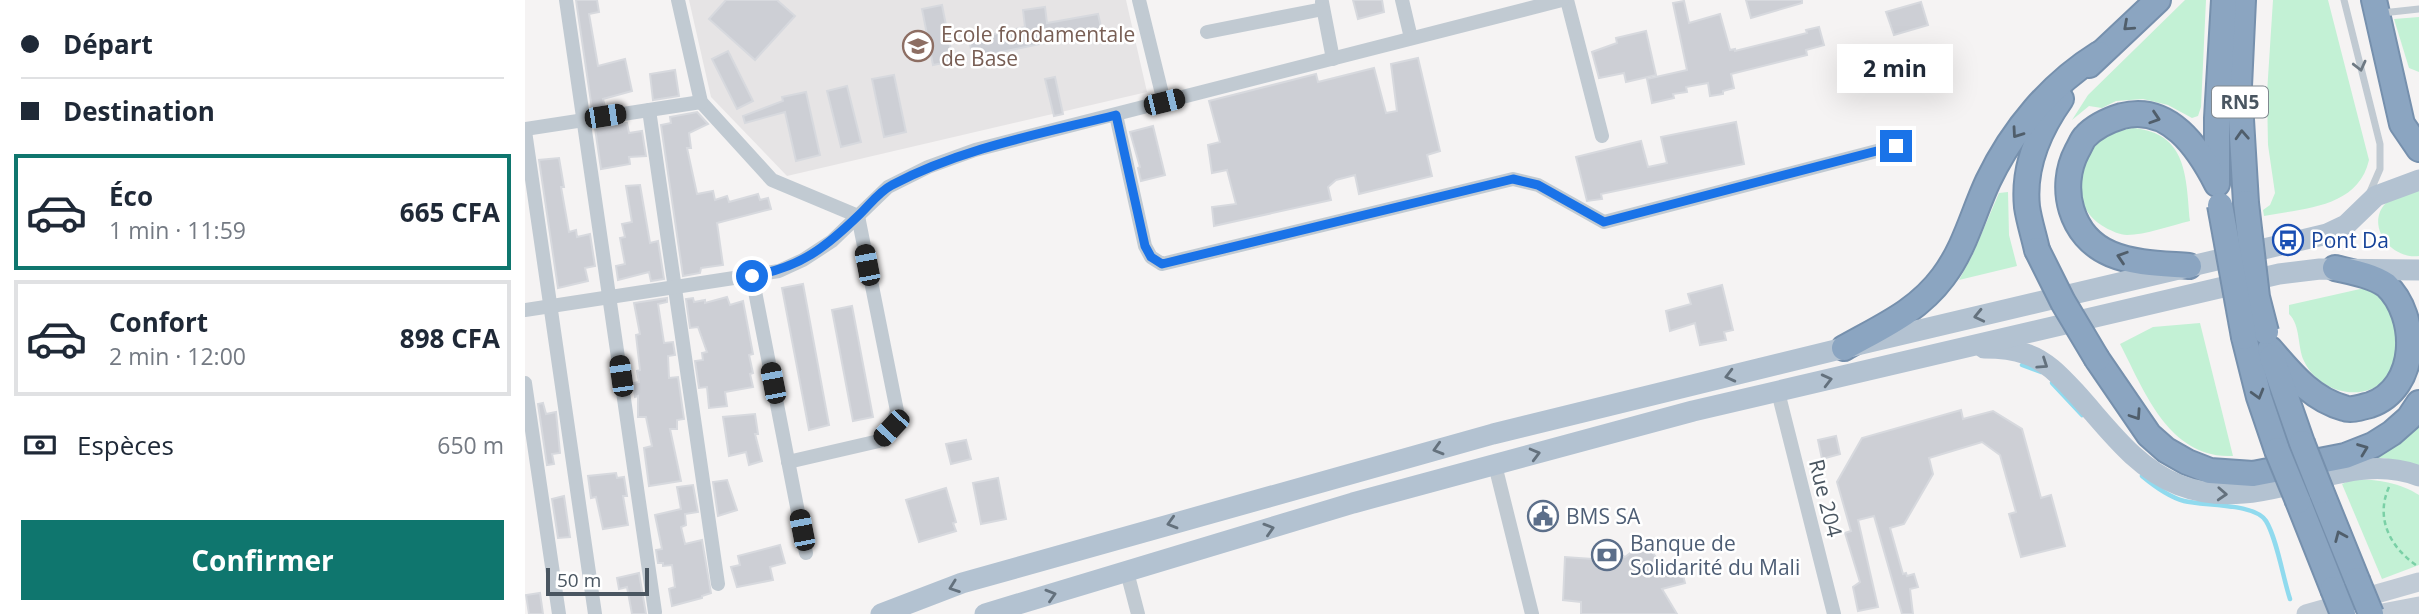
<!DOCTYPE html>
<html lang="fr">
<meta charset="utf-8">
<style>
body{margin:0;font-family:"Open Sans",sans-serif;background:#f2f2f3;color:#1f2937;height:100vh;display:flex;flex-direction:column;font-size:26px;white-space:nowrap}
*{box-sizing:border-box;margin:0}
p{font-size:23px;color:#747a83}
.icon{flex:none;width:38px;height:38px;fill:none;stroke:currentColor;stroke-width:2;stroke-linecap:round;stroke-linejoin:round}
.map{position:relative;flex:1;overflow:hidden}
.details{display:flex;flex-direction:column;background:#fff;width:525px}
.details>*{flex:none}
.hud{display:grid;align-content:center;height:154px;padding:0 21px;background:#fff}
.scale{position:absolute;left:21px;bottom:18px;width:103px;box-sizing:border-box;padding-left:7px;border:4px solid #4a5661;border-top:0;font-size:19px;line-height:24px;white-space:nowrap;color:#4a5661;-webkit-text-stroke:5px #fff;paint-order:stroke}
.end{position:absolute;width:32px;height:32px;margin:-16px;border:9px solid #1a73e8;background:#fff;box-shadow:0 0 0 4px #fff}
.from{border-radius:50%}
.bubble{position:absolute;height:49px;border-radius:0px;background:#fff;box-shadow:0 7px 28px #0002;font-size:23px;font-weight:700;line-height:49px;text-align:center}
.car{position:absolute;width:21px;height:42px;margin:-21px -10px;border-radius:9px;box-shadow:0 0 5px 2px #0007;background:linear-gradient(#222 24%,#8ab4d8 0 40%,#222 0 76%,#8ab4d8 0 86%,#222 0)}
.hud b{display:flex;align-items:center;gap:24px;height:66px;font-size:26px}
.hud b+b{border-top:2px solid #e0e1e3}
.hud i{width:18px;height:18px;background:#1f2937}
ul{padding:0;list-style:none}
li{display:flex;align-items:center;gap:21px;height:116px;margin:0 14px 10px;padding:0 7px;border:4px solid #e0e1e3;border-radius:0px}
li div{flex:1}
li b{display:block;font-size:26px}
li em{font-style:normal;font-weight:700}
li.on{border-color:#0f766e}
li>.icon{width:63px;height:63px;stroke-width:1.5}
.pay{display:flex;align-items:center;gap:18px;height:77px;padding:0 21px;font-size:26px}
.pay p{margin-inline-start:auto}
.primary-button{display:flex;gap:14px;margin-top:auto;padding:14px 21px}
.primary-button a{flex:1;height:80px;border-radius:0px;background:#0f766e;color:#fff;font-size:28px;font-weight:700;line-height:80px;text-align:center}
main{display:flex;flex:1;min-height:0}
.map>svg:first-child{display:block}
.education{fill:#e6e4e5}
.green{fill:#c3f1d5}
.lines{fill:none;stroke-linecap:round;stroke-linejoin:round}
.stream{stroke:#90daee;stroke-width:4.5}
.building{fill:#cdcfd5;stroke:#d7d9de;stroke-width:2}
.highway-casing{stroke:#7690ad;stroke-width:28}
.path{stroke:#7ad0a6;stroke-width:2.5;stroke-dasharray:5 3.5;stroke-linecap:butt}
.lane{stroke:#c1cad2;stroke-width:7}
.street{stroke:#c1cad2;stroke-width:14}
.secondary{stroke:#c1cbd6;stroke-width:19}
.primary{stroke:#b3c2d1;stroke-width:21}
.highway{stroke:#8ba5c1;stroke-width:24}
.highway-bridge-casing{stroke:#7690ad;stroke-width:28;stroke-linecap:butt}
.highway-bridge{stroke:#8ba5c1;stroke-width:24}
.oneway{stroke:#505e6b}
.oneway2{stroke:#6e7983}
.oneway3{stroke:#64717d}
.route{stroke:#1a73e8;stroke-width:9}
.labels{text-anchor:middle;dominant-baseline:central;stroke-width:5;stroke-linejoin:round;paint-order:stroke}
.shield{fill:#fff;stroke:#808990;stroke-width:2}
.shield-label{font-size:19px;font-weight:bold;fill:#4a5661}
.education-label{font-size:21px;fill:#785e54;stroke:#fff;text-anchor:start}
.transit-label{font-size:21px;fill:#164399;stroke:#fff;text-anchor:start}
.street-label{font-size:21px;fill:#4a5661;stroke:#fff}
.service-label{font-size:21px;fill:#4e5e75;stroke:#fff;text-anchor:start}
</style>
<main>
<section class="details">
<div class="hud">
<b><i class="from"></i>Départ</b>
<b><i></i>Destination</b>
</div>
<ul>
<li class="on"><svg class="icon" aria-label="car" viewBox="0 0 24 24"><path d="M5 17H2v-5l4-1 3-4h7l3 4 3 1v5h-3M9 17h6M6 11h13"/><circle cx="7" cy="17" r="2"/><circle cx="17" cy="17" r="2"/></svg><div><b>Éco</b><p>1 min · 11:59</p></div><em>665 CFA</em></li>
<li><svg class="icon" aria-label="car" viewBox="0 0 24 24"><path d="M5 17H2v-5l4-1 3-4h7l3 4 3 1v5h-3M9 17h6M6 11h13"/><circle cx="7" cy="17" r="2"/><circle cx="17" cy="17" r="2"/></svg><div><b>Confort</b><p>2 min · 12:00</p></div><em>898 CFA</em></li>
</ul>
<div class="pay"><svg class="icon" aria-label="cash" viewBox="0 0 24 24"><path d="M3 7h18v10H3z"/><circle cx="12" cy="12" r="2"/></svg>Espèces<p>650 m</p></div>
<div class="primary-button"><a>Confirmer</a></div>
</section>
<div class="map">
<svg width="1894" height="614" viewBox="0 0 1894 614">
<rect width="100%" height="100%" fill="#f5f3f3"/>
<polygon class="education" points="164,0 601,0 622,92 262,176 186,97"/>
<g class="green">
<polygon points="1660,0 1681,0 1676,107 1673,116 1667,118 1643,105 1618,99 1591,101 1577,108 1564,106 1547,120 1563,95"/>
<path d="M1748 0H1803L1844 160C1833 208 1779 208 1739 216L1738 210 1745 205 1750 193 1743 145 1742 93Z"/>
<polygon points="1894,17 1894,72 1884,68 1869,19"/>
<path d="M1608 128C1663 133 1661 178 1665 221 1647 225 1620 235 1602 235 1595 235 1587 231 1581 228 1533 201 1554 133 1608 128Z"/>
<path d="M1894 189V256C1865 260 1838 223 1863 201 1870 194 1885 192 1894 189Z"/>
<polygon points="1483,192 1484,235 1492,266 1434,280 1447,256 1474,193"/>
<path d="M1844 287 1863 298 1878 355C1872 364 1866 375 1858 382 1833 403 1792 390 1779 361 1772 346 1776 326 1764 314V305Z"/>
<path d="M1675 323 1708 456C1701 456 1693 456 1686 454 1637 442 1616 384 1595 344L1628 327Z"/>
<polygon points="1894,412 1894,466 1859,458 1819,462"/>
<path d="M1829 479C1854 480 1873 482 1894 495V565L1857 579 1817 484Z"/>
</g>
<g class="lines">
<g class="stream">
<polyline points="1497,365 1516,372"/>
<polyline points="1527,383 1557,415"/>
<path d="M1617 476C1629 486 1644 497 1659 501 1679 506 1730 503 1741 521 1752 539 1758 578 1765 599"/>
</g>
</g>
<g class="building">
<polygon points="51,0 72,0 74,12 64,14 73,66 100,59 107,91 78,99 80,107 67,109"/>
<polygon points="201,0 252,0 270,16 230,60 184,19"/>
<polygon points="828,0 857,0 859,12 833,19"/>
<polygon points="1221,0 1277,0 1277,3 1226,18"/>
<polygon points="1159,1 1164,23 1195,14 1205,50 1210,49 1210,51 1282,33 1281,30 1294,27 1299,45 1281,50 1282,55 1206,74 1209,88 1198,91 1198,94 1185,96 1183,83 1161,87 1162,92 1148,94 1149,98 1127,103 1122,79 1162,70 1148,3"/>
<polygon points="1396,2 1403,25 1369,35 1361,12"/>
<polygon points="417,5 428,61 408,65 397,9"/>
<polygon points="520,7 522,23 573,14 577,31 448,58 444,40 500,27 498,10"/>
<polygon points="1121,31 1131,75 1101,82 1099,73 1074,78 1067,52 1092,43 1091,38"/>
<polygon points="203,51 228,101 212,109 187,59"/>
<polygon points="893,58 915,151 902,155 907,176 834,194 830,175 811,180 803,187 806,200 689,226 687,207 711,204 702,170 687,173 683,145 695,142 684,101 791,74 793,82 849,68 861,113 872,111 866,64"/>
<polygon points="150,70 154,96 128,100 125,74"/>
<polygon points="369,75 381,132 359,137 347,79"/>
<polygon points="530,77 538,114 529,116 520,79"/>
<polygon points="322,86 336,142 316,147 302,91"/>
<polygon points="281,92 295,155 271,161 260,112 220,123 218,116 258,101 257,97"/>
<polygon points="172,112 183,124 164,133 166,148 162,148 172,194 188,191 190,200 202,196 204,202 233,194 235,200 243,198 246,209 192,223 198,265 176,268 175,273 158,276 136,125 146,123 145,117"/>
<polygon points="1211,122 1219,164 1076,194 1077,199 1062,201 1051,157 1116,141 1123,167 1142,163 1136,137"/>
<polygon points="102,123 104,133 117,131 121,156 104,157 105,164 76,169 70,128"/>
<polygon points="628,126 640,175 616,181 613,168 615,167 605,132"/>
<polygon points="34,158 39,187 36,187 44,232 51,230 52,237 65,234 70,266 60,268 63,281 33,288 14,160"/>
<polygon points="115,185 125,243 133,241 139,279 126,281 124,272 93,280 91,266 100,264 95,238 100,237 97,224 107,222 101,186"/>
<polygon points="278,284 304,425 284,430 257,288"/>
<polygon points="1197,285 1208,330 1199,332 1201,340 1175,345 1170,323 1145,331 1141,311 1166,304 1163,294"/>
<polygon points="202,297 205,305 218,301 228,354 224,355 228,373 225,374 228,387 200,392 202,406 184,408 182,387 174,388 170,361 178,360 177,353 182,352 173,327 165,328 161,299 168,298 169,302 180,300 180,303"/>
<polygon points="142,298 142,302 133,304 139,343 148,342 150,355 143,356 144,378 153,377 159,419 152,420 152,429 145,429 156,481 124,486 119,448 127,446 121,417 113,417 113,396 110,397 108,383 114,382 112,371 115,370 111,335 115,334 109,303"/>
<polygon points="327,306 348,417 328,421 307,310"/>
<polygon points="18,403 21,414 31,412 35,453 27,454 29,464 22,465 13,404"/>
<polygon points="1436,410 1438,419 1468,411 1497,429 1516,498 1526,495 1540,546 1496,557 1484,514 1491,512 1475,455 1457,442 1404,458 1408,474 1379,524 1365,528 1378,574 1381,573 1382,576 1389,574 1393,587 1385,589 1388,614 1377,614 1349,516 1333,520 1353,607 1333,611 1328,587 1335,582 1320,533 1326,531 1312,482 1337,438"/>
<polygon points="230,414 233,434 230,434 237,461 224,465 221,452 204,456 198,417"/>
<polygon points="1311,436 1315,454 1297,459 1293,440"/>
<polygon points="441,440 446,459 426,464 421,444"/>
<polygon points="91,473 92,478 99,477 102,496 98,496 103,525 78,529 71,497 66,498 63,476"/>
<polygon points="473,478 481,519 456,524 448,483"/>
<polygon points="202,480 212,510 193,516 188,482"/>
<polygon points="168,485 173,512 160,514 161,525 156,527 160,544 177,540 186,593 177,596 177,598 147,606 144,589 150,587 147,565 138,566 138,563 133,563 131,550 137,549 130,515 156,509 152,487"/>
<polygon points="421,488 431,522 428,523 431,531 394,542 381,500"/>
<polygon points="39,496 45,537 33,538 27,499"/>
<polygon points="1120,542 1144,575 1157,571 1160,583 1137,589 1152,614 1056,614 1056,602 1038,600 1040,557 1068,559 1078,543 1100,557"/>
<polygon points="255,545 260,563 245,567 248,580 212,587 206,567 215,565 213,556"/>
<polygon points="114,573 121,614 107,614 102,587 94,589 92,578"/>
<polygon points="15,593 18,614 4,614 1,595"/>
</g>
<g class="lines">
<g class="highway-casing">
<g id="highway">
<polyline points="1718,0 1714,86 1721,203"/>
<polyline points="1849,0 1877,124 1894,149"/>
<polyline points="1564,65 1633,0"/>
<polyline points="1692,181 1692,118 1699,0"/>
<path d="M1512 250C1509 236 1504 221 1502 207 1498 168 1514 130 1536 99"/>
<path d="M1664 266C1638 264 1610 264 1586 254 1545 237 1533 187 1552 151 1555 146 1557 140 1560 137 1569 127 1584 120 1597 116 1644 104 1673 147 1692 184"/>
<polyline points="1719,337 1734,397 1752,450"/>
<path d="M1319 348C1356 327 1392 312 1418 277 1440 248 1448 213 1463 181 1488 129 1526 84 1574 54"/>
<path d="M1745 349C1766 373 1786 399 1819 408 1826 411 1837 407 1845 405 1894 388 1894 316 1861 285 1846 275 1827 272 1810 268"/>
<polyline points="1747,357 1777,443"/>
<polyline points="1572,359 1624,435 1641,450 1662,462 1685,471 1728,474 1820,456 1848,445 1867,433 1884,418 1894,403"/>
<polyline points="1796,491 1832,580"/>
<polyline points="1773,501 1808,589"/>
</g>
</g>
<path class="path" d="M1864 487C1850 518 1865 547 1891 565"/>
<g class="lane">
<polyline points="1819,0 1855,144 1855,169 1845,192"/>
<polyline points="1857,13 1894,9"/>
</g>
<g class="street">
<polyline points="41,0 130,612"/>
<polyline points="153,0 176,102 247,180 333,216 372,411 366,428 354,441 263,462"/>
<polyline points="614,0 639,102"/>
<polyline points="877,0 886,38"/>
<polyline points="1042,0 1077,136"/>
<polyline points="797,2 808,59"/>
<polyline points="682,32 798,9"/>
<polyline points="124,110 193,584"/>
<polyline points="591,115 620,246 626,257 637,264 988,179 1013,185 1079,222 1371,146"/>
<polyline points="0,129 176,102"/>
<polyline points="0,131 70,614"/>
<polyline points="227,276 281,553"/>
<polyline points="0,310 254,271 278,260 307,241 363,187 403,167 450,150 1037,0"/>
<polyline points="0,383 34,614"/>
<polyline points="1253,392 1309,614"/>
<polyline points="970,465 1007,614"/>
<polyline points="602,572 613,614"/>
</g>
<g class="secondary">
<polyline points="1781,614 1894,582"/>
<polyline points="1852,614 1894,606"/>
</g>
<g class="primary">
<path d="M1459 348C1473 348 1488 349 1501 354 1521 360 1537 378 1551 393 1582 427 1610 468 1654 485 1739 518 1818 446 1894 476"/>
<polyline points="356,614 437,583 968,434 1319,348 1802,234 1821,225 1851,196 1894,180"/>
<polyline points="460,614 828,503 1168,411 1754,274 1795,269 1894,270"/>
</g>
<use href="#highway" class="highway"/>
<g class="highway-bridge-casing">
<g id="highway-bridge">
<polyline points="1721,203 1732,297 1741,332"/>
<polyline points="1695,205 1719,337"/>
<polyline points="1512,250 1538,302 1572,359"/>
<polyline points="1777,443 1796,491"/>
<polyline points="1752,450 1773,501"/>
<polyline points="1832,580 1846,614"/>
<polyline points="1808,589 1818,614"/>
</g>
</g>
<use href="#highway-bridge" class="highway-bridge"/>
</g>
<defs><path id="oneway-chevron" d="M-2-3.5L2.5 0L-2 3.5" fill="none" stroke-width="1.6" stroke-linecap="round" stroke-linejoin="round" transform="scale(1.75)"/></defs>
<g class="oneway">
<use href="#oneway-chevron" transform="translate(1603 26) rotate(138)"/>
<use href="#oneway-chevron" transform="translate(1630 118) rotate(18)"/>
<use href="#oneway-chevron" transform="translate(1492 133) rotate(125)"/>
<use href="#oneway-chevron" transform="translate(1717 135) rotate(-93)"/>
<use href="#oneway-chevron" transform="translate(1597 257) rotate(-162)"/>
<use href="#oneway-chevron" transform="translate(1733 394) rotate(74)"/>
<use href="#oneway-chevron" transform="translate(1611 415) rotate(56)"/>
<use href="#oneway-chevron" transform="translate(1838 449) rotate(-21)"/>
<use href="#oneway-chevron" transform="translate(1815 536) rotate(-113)"/>
</g>
<use class="oneway2" href="#oneway-chevron" transform="translate(1835 66) rotate(76)"/>
<g class="oneway3">
<use href="#oneway-chevron" transform="translate(1454 316) rotate(167)"/>
<use href="#oneway-chevron" transform="translate(1518 364) rotate(34)"/>
<use href="#oneway-chevron" transform="translate(1205 376) rotate(166)"/>
<use href="#oneway-chevron" transform="translate(1302 380) rotate(-14)"/>
<use href="#oneway-chevron" transform="translate(913 449) rotate(164)"/>
<use href="#oneway-chevron" transform="translate(1010 454) rotate(-15)"/>
<use href="#oneway-chevron" transform="translate(1697 494) rotate(3)"/>
<use href="#oneway-chevron" transform="translate(647 523) rotate(164)"/>
<use href="#oneway-chevron" transform="translate(744 529) rotate(-17)"/>
<use href="#oneway-chevron" transform="translate(429 587) rotate(160)"/>
<use href="#oneway-chevron" transform="translate(526 595) rotate(-17)"/>
</g>
<g class="lines">
<path class="route" d="M227 276C276 267 300 248 335 214 345 204 355 191 367 185 437 148 515 134 591 115L620 246 626 257 637 264 988 179 1013 185 1079 222 1371 146"/>
</g>
<defs>
<g id="school-ring" transform="scale(1.575)"><circle r="9.5" fill="#fff" stroke="#8d6e63" stroke-width="1.5"/><path d="M0-5L7-2L0 1L-7-2ZM-4 1L0 2.5L4 1V4Q0 6-4 4Z" fill="#8d6e63"/></g>
<g id="bus-ring" transform="scale(1.575)"><circle r="9.5" fill="#fff" stroke="#1a4fb4" stroke-width="1.5"/><path d="M-5-6H5V4H4V6H2V4H-2V6H-4V4H-5ZM-3.5-4V0h7V-4ZM-3.5 1.2v1.5H-2V1.2ZM2 1.2v1.5H3.5V1.2Z" fill="#1a4fb4"/></g>
<g id="civic-ring" transform="scale(1.575)"><circle r="9.5" fill="#fff" stroke="#5c6f8a" stroke-width="1.5"/><path d="M-.6-6.5H3V-4.5H.6V-3L4-1V1h2V6H-6V1h2V-1L-.6-3ZM-1.2 2.5V6h2.4V2.5Z" fill="#5c6f8a"/></g>
<g id="bank-ring" transform="scale(1.575)"><circle r="9.5" fill="#fff" stroke="#5c6f8a" stroke-width="1.5"/><path d="M-6-4H6V4H-6ZM0-2.3a2.3 2.3 0 1 0 0 4.6a2.3 2.3 0 1 0 0-4.6Z" fill="#5c6f8a"/></g>
</defs>
<g fill-rule="evenodd">
<use href="#school-ring" x="393" y="46"/>
<use href="#bus-ring" x="1763" y="240"/>
<use href="#civic-ring" x="1018" y="516"/>
<use href="#bank-ring" x="1082" y="555"/>
</g>
<g class="labels">
<rect class="shield" x="1687" y="86.5" width="56" height="31" rx="5"/>
<g class="shield-label">
<text x="1715" y="102">RN5</text>
</g>
<g class="education-label">
<text x="416" y="34">Ecole fondamentale<tspan x="416" dy="24">de Base</tspan></text>
</g>
<g class="transit-label">
<text x="1786" y="240">Pont Da</text>
</g>
<g class="street-label">
<text transform="translate(1301 498) rotate(76)">Rue 204</text>
</g>
<g class="service-label">
<text x="1041" y="516">BMS SA</text>
<text x="1105" y="543">Banque de<tspan x="1105" dy="24">Solidarité du Mali</tspan></text>
</g>
</g>
</svg>
<div class="scale">50 m</div>
<i class="end from" style="left:227px;top:276px"></i>
<i class="end" style="left:1371px;top:146px"></i>
<div class="bubble" style="left:1312px;top:44px;width:116px">2 min</div>
<i class="car" style="left:639px;top:102px;rotate:76deg"></i>
<i class="car" style="left:80px;top:116px;rotate:81deg"></i>
<i class="car" style="left:342px;top:265px;rotate:349deg"></i>
<i class="car" style="left:96px;top:376px;rotate:352deg"></i>
<i class="car" style="left:248px;top:383px;rotate:349deg"></i>
<i class="car" style="left:366px;top:428px;rotate:223deg"></i>
<i class="car" style="left:277px;top:530px;rotate:349deg"></i>
</div>
</main>
